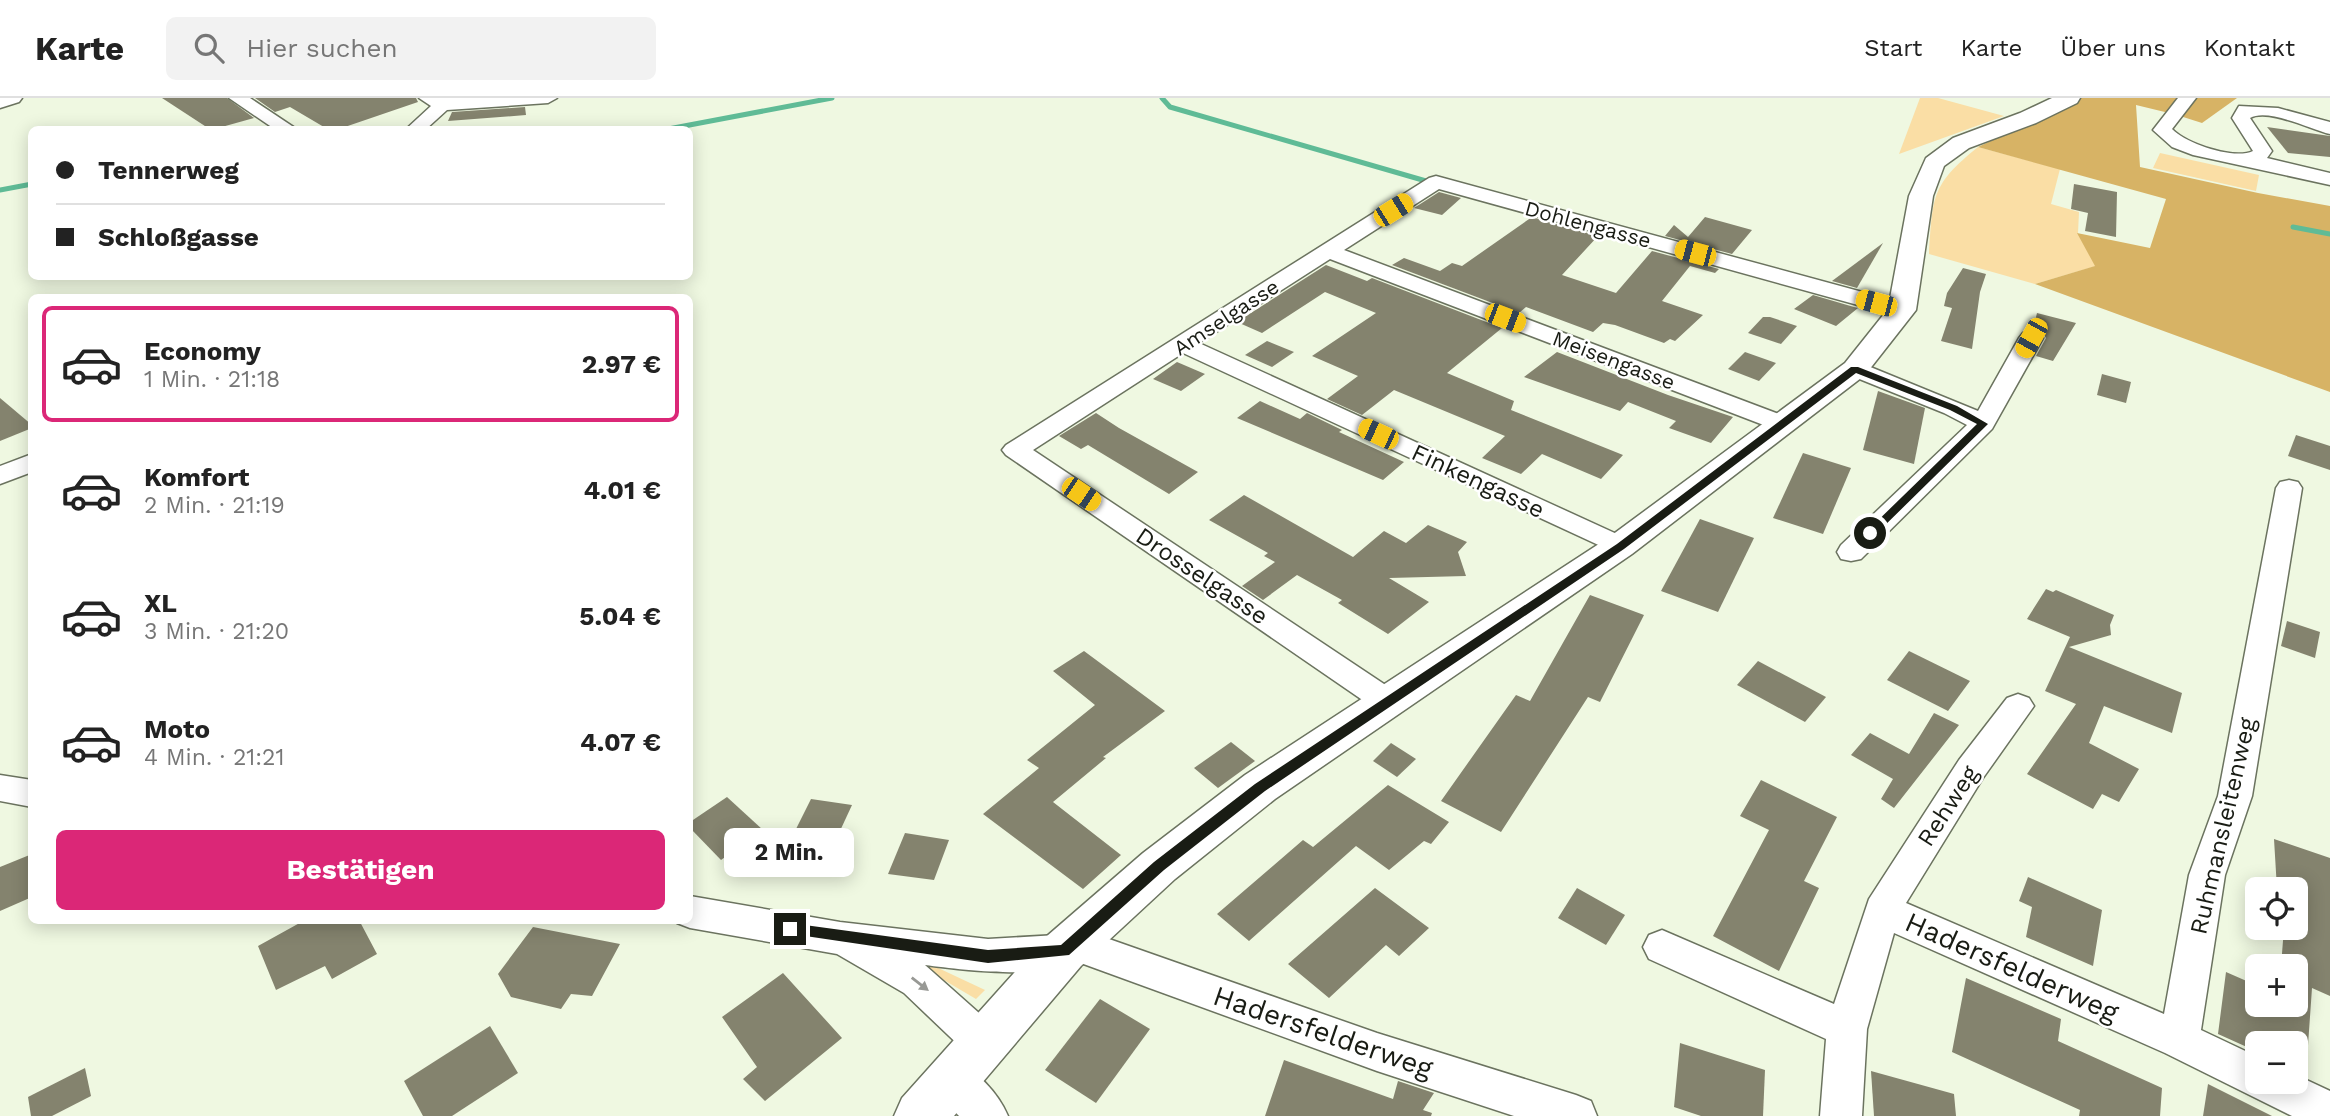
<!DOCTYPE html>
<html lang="de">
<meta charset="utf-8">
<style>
body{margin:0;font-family:"Work Sans",sans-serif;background:#f2f2f2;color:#222;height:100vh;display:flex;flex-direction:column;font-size:26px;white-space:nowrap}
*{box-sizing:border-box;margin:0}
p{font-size:23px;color:#767676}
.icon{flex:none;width:38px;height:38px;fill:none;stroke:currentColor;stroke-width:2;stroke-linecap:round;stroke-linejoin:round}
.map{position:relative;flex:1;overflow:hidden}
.details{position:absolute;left:28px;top:196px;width:665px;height:630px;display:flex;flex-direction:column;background:#fff;border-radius:10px;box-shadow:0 4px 18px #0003}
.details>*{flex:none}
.top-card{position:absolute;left:28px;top:28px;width:665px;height:154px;border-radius:10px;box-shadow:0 4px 18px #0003;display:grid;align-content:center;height:154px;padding:0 28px;background:#fff}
.buttons{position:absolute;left:2245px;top:779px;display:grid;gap:14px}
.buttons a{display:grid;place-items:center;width:63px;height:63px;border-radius:10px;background:#fff;box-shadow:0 4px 18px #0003;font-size:35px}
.end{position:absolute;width:32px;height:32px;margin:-16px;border:9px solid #191c14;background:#fff;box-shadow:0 0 0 4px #fff}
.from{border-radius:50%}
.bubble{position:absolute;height:49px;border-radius:10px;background:#fff;box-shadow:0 4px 18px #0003;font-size:23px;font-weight:700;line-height:49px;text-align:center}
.car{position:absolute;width:21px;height:42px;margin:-21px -10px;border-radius:9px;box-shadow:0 0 5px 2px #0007;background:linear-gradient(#f5c518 24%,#345 0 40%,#f5c518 0 76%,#345 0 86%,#f5c518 0)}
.top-card b{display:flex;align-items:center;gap:24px;height:66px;font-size:26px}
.top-card b+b{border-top:2px solid #e0e0e0}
.top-card i{width:18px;height:18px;background:#222}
ul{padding:12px 0 0;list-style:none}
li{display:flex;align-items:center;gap:21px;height:116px;margin:0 14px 10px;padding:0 14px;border:4px solid transparent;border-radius:10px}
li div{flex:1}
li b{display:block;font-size:26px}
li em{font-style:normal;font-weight:700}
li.current{border-color:#db2777}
li>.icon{width:63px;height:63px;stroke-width:1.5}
.cta{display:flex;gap:14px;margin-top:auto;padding:14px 28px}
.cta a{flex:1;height:80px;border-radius:10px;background:#db2777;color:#fff;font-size:28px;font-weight:700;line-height:80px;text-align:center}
header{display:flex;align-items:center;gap:42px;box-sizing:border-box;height:98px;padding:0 35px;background:#fff;border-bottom:2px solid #e0e0e0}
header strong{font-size:33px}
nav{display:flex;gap:38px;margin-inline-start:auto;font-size:24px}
.search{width:490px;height:63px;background:#f2f2f2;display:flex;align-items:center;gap:18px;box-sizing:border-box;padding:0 24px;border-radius:10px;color:#767676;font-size:26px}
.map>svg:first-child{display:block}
.green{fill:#fadea5}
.forest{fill:#d7b365}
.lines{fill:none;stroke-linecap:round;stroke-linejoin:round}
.stream{stroke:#5fbb96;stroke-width:5}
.building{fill:#84836e}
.minor-casing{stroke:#6b735f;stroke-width:3}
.major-casing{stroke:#6b735f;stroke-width:3}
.minor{fill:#fff;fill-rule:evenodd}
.major{fill:#fff;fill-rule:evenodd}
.oneway{fill:#989995}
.route{fill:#191c14}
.labels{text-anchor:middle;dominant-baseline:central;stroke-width:5;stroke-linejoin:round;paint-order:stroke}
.far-street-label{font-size:21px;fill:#191c14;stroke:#fff}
.street-label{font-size:24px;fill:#191c14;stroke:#fff}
.near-street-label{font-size:28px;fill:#191c14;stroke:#fff}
</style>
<header>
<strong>Karte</strong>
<div class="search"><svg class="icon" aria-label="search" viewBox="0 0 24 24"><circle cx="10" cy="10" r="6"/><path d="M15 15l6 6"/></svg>Hier suchen</div>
<nav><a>Start</a><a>Karte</a><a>Über uns</a><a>Kontakt</a></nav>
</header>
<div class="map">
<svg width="2330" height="1018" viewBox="0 0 2330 1018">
<rect width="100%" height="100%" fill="#eff8e1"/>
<g class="green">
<polygon points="1920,0 1938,0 2004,18 1899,56"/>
<path d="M1978 49 2060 71 2051 106 2079 114 2078 135 2096 168 2035 186 1929 156C1933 98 1931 87 1978 49Z"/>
<polygon points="2160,55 2259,77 2256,93 2153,70"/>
<polygon points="919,861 985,892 976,901 915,865"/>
</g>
<g class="forest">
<polygon points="2081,0 2181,0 2169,15 2136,7 2140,69 2258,95 2330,108 2330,294 2035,186 2095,168 2077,135 2150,150 2166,101 1978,49"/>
<polygon points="2194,0 2237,0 2202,25 2180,18"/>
</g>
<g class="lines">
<g class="stream">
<polyline points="1162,0 1170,9 1426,83"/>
<polyline points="663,32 832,0"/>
<polyline points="0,92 32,86"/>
<polyline points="2293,129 2330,136"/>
</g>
</g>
<g class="building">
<polygon points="162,0 227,0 254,20 211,32"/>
<polygon points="255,0 416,0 418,4 336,32 329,32 290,9 275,14"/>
<polygon points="525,9 526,17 448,23 452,14"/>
<polygon points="2267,29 2330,38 2330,59 2288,55"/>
<polygon points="2074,86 2117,94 2116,139 2085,133 2088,115 2071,111"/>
<polygon points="1439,94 1461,100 1442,117 1414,110"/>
<polygon points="1532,119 1598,138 1562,177 1616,195 1652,153 1719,171 1715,175 1690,168 1662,203 1703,217 1675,243 1670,241 1664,245 1615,227 1603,225 1593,234 1526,209 1519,215 1392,167 1404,160 1440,173 1452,165 1462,168"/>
<polygon points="1705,119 1752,132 1732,156 1665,138 1674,127 1688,139"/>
<polygon points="1883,145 1857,190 1832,183"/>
<polygon points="1326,167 1367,183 1372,180 1502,230 1447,275 1514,303 1511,312 1623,357 1601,381 1542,356 1521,376 1482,360 1505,338 1394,292 1362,317 1327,301 1358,278 1312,258 1376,215 1325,194 1262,235 1237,224"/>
<polygon points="1963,170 1986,176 1980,194 1972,251 1941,243 1952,210 1944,208 1947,195"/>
<polygon points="1813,197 1854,209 1858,210 1836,228 1794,211"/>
<polygon points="2037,215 2076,225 2053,263 2036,258 2046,240 2041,233 2033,231"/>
<polygon points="1763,219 1770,219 1797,228 1781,246 1748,235"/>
<polygon points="1267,243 1294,254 1272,269 1245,257"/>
<polygon points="1557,254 1668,297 1733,319 1711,345 1669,330 1676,323 1628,304 1620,313 1524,279"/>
<polygon points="1745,254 1776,265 1759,283 1728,271"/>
<polygon points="1177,264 1205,276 1181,293 1153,281"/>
<polygon points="2102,276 2131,284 2126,305 2097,297"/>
<polygon points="1878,293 1925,310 1914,366 1863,352"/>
<polygon points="0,300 32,327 32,330 0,343"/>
<polygon points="1260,303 1300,321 1307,315 1342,332 1339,334 1404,364 1383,382 1237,320"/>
<polygon points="1096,315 1119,330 1198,374 1169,396 1088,347 1081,351 1059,338"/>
<polygon points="2296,337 2330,348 2330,372 2288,358"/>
<polygon points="1803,355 1851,370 1823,436 1773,420"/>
<polygon points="1244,397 1353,459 1384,433 1406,445 1428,427 1467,444 1458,454 1466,478 1389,480 1429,504 1388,536 1338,505 1342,502 1297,477 1263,502 1242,488 1275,464 1264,458 1268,455 1209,422"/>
<polygon points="1700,421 1754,440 1718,514 1661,493"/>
<polygon points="2046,491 2053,494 2056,492 2114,517 2110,527 2111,537 2069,549 2182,595 2172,635 2104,608 2089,645 2139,671 2119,704 2102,696 2093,711 2027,676 2076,606 2045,593 2070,539 2027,521"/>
<polygon points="1590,497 1644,517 1600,604 1588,599 1501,734 1441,703 1516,597 1530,603"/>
<polygon points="2287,523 2320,534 2315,560 2281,548"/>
<polygon points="1084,553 1165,613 1103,659 1106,660 1053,704 1121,757 1083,791 983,716 1039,670 1027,662 1095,607 1053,573"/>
<polygon points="1909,553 1970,583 1948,613 1887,582"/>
<polygon points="1758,563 1826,599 1805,624 1737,587"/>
<polygon points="1934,615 1959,627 1894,710 1881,701 1893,681 1851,657 1870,635 1909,656"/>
<polygon points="1231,644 1255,663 1218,690 1194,670"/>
<polygon points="1391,645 1416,661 1397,679 1373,663"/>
<polygon points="1761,682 1837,719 1804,783 1819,790 1779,873 1713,838 1769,732 1740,718"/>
<polygon points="1388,687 1449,724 1431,746 1424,743 1389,772 1356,748 1249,843 1217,816 1303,742 1313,749"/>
<polygon points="727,699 763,732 721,762 690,730 690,724"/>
<polygon points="811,701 852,707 833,748 791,741"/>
<polygon points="905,735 949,742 934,782 888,776"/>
<polygon points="2274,741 2330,760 2330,898 2312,890 2306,976 2296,972 2296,945 2258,945 2258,954 2218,936 2226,874 2258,888 2258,906 2296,906 2296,868 2281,868 2284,830 2296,830 2296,791 2277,791"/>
<polygon points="32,756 32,799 0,813 0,769"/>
<polygon points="2028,779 2102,812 2093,868 2026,839 2032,809 2019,803"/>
<polygon points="1375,790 1429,830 1399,858 1386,847 1329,900 1288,866"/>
<polygon points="1577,790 1625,817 1606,847 1558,820"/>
<polygon points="305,822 359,822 377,856 332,881 325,868 276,892 258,848"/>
<polygon points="533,829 620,846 592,898 571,896 561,911 511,899 498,876"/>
<polygon points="783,875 842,940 765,1003 743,981 757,969 722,919"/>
<polygon points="1966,880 2061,921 2058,943 2162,990 2160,1018 2079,1018 2080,1012 1952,954"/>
<polygon points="1100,901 1150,931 1096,1005 1045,972"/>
<polygon points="490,928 518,975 452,1018 423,1018 404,983"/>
<polygon points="1680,945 1765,972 1763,1018 1701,1018 1674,1009"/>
<polygon points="1284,962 1393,1001 1398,983 1434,995 1423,1012 1432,1015 1431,1018 1265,1018"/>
<polygon points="85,970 91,998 52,1018 31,1018 28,999"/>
<polygon points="1871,973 1954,996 1956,1018 1874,1018"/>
<polygon points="2208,986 2272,1018 2203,1018"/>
</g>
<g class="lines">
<g class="minor-casing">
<g id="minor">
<polygon points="0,0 22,0 19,4 0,10"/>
<polygon points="229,0 250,0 298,32 276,32"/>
<polygon points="419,0 557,0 548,5 447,12 425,32 405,32 431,8"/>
<path d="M2178 0H2196L2172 31C2187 46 2234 62 2253 53L2232 20 2239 8 2278 10 2330 24V36C2310 31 2268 10 2250 20L2272 53 2267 60 2330 75V87L2193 57 2172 49 2153 32Z"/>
<polygon points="1436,78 1910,207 1913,212 1910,217 1894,217 1439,91 1344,152 1792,321 1796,326 1792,331 1783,334 1774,331 1330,161 1199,245 1630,442 1634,448 1630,454 1620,457 1183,255 1033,352 1399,596 1404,604 1399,612 1388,616 1377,612 1006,357 1002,352 1006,347 1429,80"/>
<polygon points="2031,233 2039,235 2043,240 1992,331 1861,461 1851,463 1841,461 1837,454 1841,447 1967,327 1944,315 1847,276 1843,271 1847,266 1863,266 1978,313 2019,240 2023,235"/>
<polygon points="32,356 32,374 0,386 0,368"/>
<polygon points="2289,382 2298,384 2302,390 2252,698 2225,777 2201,932 2258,959 2258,984 2296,984 2296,977 2330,993 2330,1018 2292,1018 2165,955 1894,835 1867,931 1862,1018 1820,1018 1826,941 1649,861 1643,849 1649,837 1662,832 1834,906 1869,801 1959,662 2007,600 2018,596 2029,600 2034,608 1983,680 1906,805 2164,916 2189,777 2218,698 2276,390 2280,384"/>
<polygon points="0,677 32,682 32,709 0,703"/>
<path d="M690 798 840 824 988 841 1057 837 1059 833 1072 828 1377 935 1576 997 1591 1003 1597 1018H1514L1377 973 1078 864C1045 882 963 872 925 867L997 931 1003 944 997 957 983 963 969 957 904 895 837 856 690 830 677 825 675 822H690Z"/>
<path d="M952 961C976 971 998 995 1008 1018H959L937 995 931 981 937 967Z"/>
</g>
</g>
<g class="major-casing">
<polygon id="major" points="2052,0 2080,0 2077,5 2036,25 1969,50 1944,68 1933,98 1916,212 1865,277 1632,456 1275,701 1175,781 1081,868 954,1018 894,1018 902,1000 1047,838 1143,755 1245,677 1608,440 1845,265 1888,211 1909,98 1926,60 1953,40 2020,15"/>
</g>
<use href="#minor" class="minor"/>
<use href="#major" class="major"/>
</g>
<defs><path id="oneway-solid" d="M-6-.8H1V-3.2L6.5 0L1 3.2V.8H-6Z" transform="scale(1.75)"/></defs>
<use class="oneway" href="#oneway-solid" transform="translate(920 886) rotate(38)"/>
<polygon class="route" points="1851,269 1858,269 1957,308 1988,326 1874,438 1865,435 1977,326 1950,312 1856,275 1624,451 1265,693 1164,772 1069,857 988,865 785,835 783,831 785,827 790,825 988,852 1061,847 1154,764 1255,686 1617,446"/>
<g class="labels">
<g class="far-street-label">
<text transform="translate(1588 126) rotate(15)">Dohlengasse</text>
<text transform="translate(1226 219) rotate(-33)">Amselgasse</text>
<text transform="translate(1614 262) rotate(21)">Meisengasse</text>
</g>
<g class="street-label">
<text transform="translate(1478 383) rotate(25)">Finkengasse</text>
<text transform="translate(1202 478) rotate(34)">Drosselgasse</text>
<text transform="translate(1948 708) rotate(-57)">Rehweg</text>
<text transform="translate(2223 728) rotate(-77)">Ruhmansleitenweg</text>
</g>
<g class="near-street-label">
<text transform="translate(2012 869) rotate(24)">Hadersfelderweg</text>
<text transform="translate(1323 934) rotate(19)">Hadersfelderweg</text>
</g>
</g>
</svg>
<div class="buttons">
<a><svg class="icon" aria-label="locate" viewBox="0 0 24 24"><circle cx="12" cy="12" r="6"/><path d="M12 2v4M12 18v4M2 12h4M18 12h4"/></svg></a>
<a>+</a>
<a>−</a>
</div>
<i class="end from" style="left:1870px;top:435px"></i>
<i class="end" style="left:790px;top:831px"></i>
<div class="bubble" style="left:724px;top:730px;width:130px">2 Min.</div>
<i class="car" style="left:1393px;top:112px;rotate:58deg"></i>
<i class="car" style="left:1695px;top:155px;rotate:285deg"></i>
<i class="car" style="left:1876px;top:205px;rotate:285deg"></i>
<i class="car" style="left:1505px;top:220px;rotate:111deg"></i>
<i class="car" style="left:2031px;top:240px;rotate:209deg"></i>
<i class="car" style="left:1378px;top:336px;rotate:295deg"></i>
<i class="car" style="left:1081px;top:396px;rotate:124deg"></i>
<div class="top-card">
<b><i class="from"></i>Tennerweg</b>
<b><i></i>Schloßgasse</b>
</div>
<section class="details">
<ul>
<li class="current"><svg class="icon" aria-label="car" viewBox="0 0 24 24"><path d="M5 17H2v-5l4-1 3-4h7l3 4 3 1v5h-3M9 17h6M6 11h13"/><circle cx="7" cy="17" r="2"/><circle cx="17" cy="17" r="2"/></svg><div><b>Economy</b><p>1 Min. · 21:18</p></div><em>2.97 €</em></li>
<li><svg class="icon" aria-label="car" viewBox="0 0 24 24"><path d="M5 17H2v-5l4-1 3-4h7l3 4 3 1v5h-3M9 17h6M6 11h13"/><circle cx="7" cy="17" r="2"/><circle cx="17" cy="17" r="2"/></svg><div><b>Komfort</b><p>2 Min. · 21:19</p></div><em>4.01 €</em></li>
<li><svg class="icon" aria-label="car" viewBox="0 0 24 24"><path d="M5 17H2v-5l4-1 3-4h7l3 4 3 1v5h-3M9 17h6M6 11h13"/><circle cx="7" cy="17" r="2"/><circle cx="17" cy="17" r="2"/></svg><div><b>XL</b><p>3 Min. · 21:20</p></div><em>5.04 €</em></li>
<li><svg class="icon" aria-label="car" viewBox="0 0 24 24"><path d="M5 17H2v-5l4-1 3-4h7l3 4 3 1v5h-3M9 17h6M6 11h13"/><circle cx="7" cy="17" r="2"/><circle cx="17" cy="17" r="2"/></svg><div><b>Moto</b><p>4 Min. · 21:21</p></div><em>4.07 €</em></li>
</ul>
<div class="cta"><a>Bestätigen</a></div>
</section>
</div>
